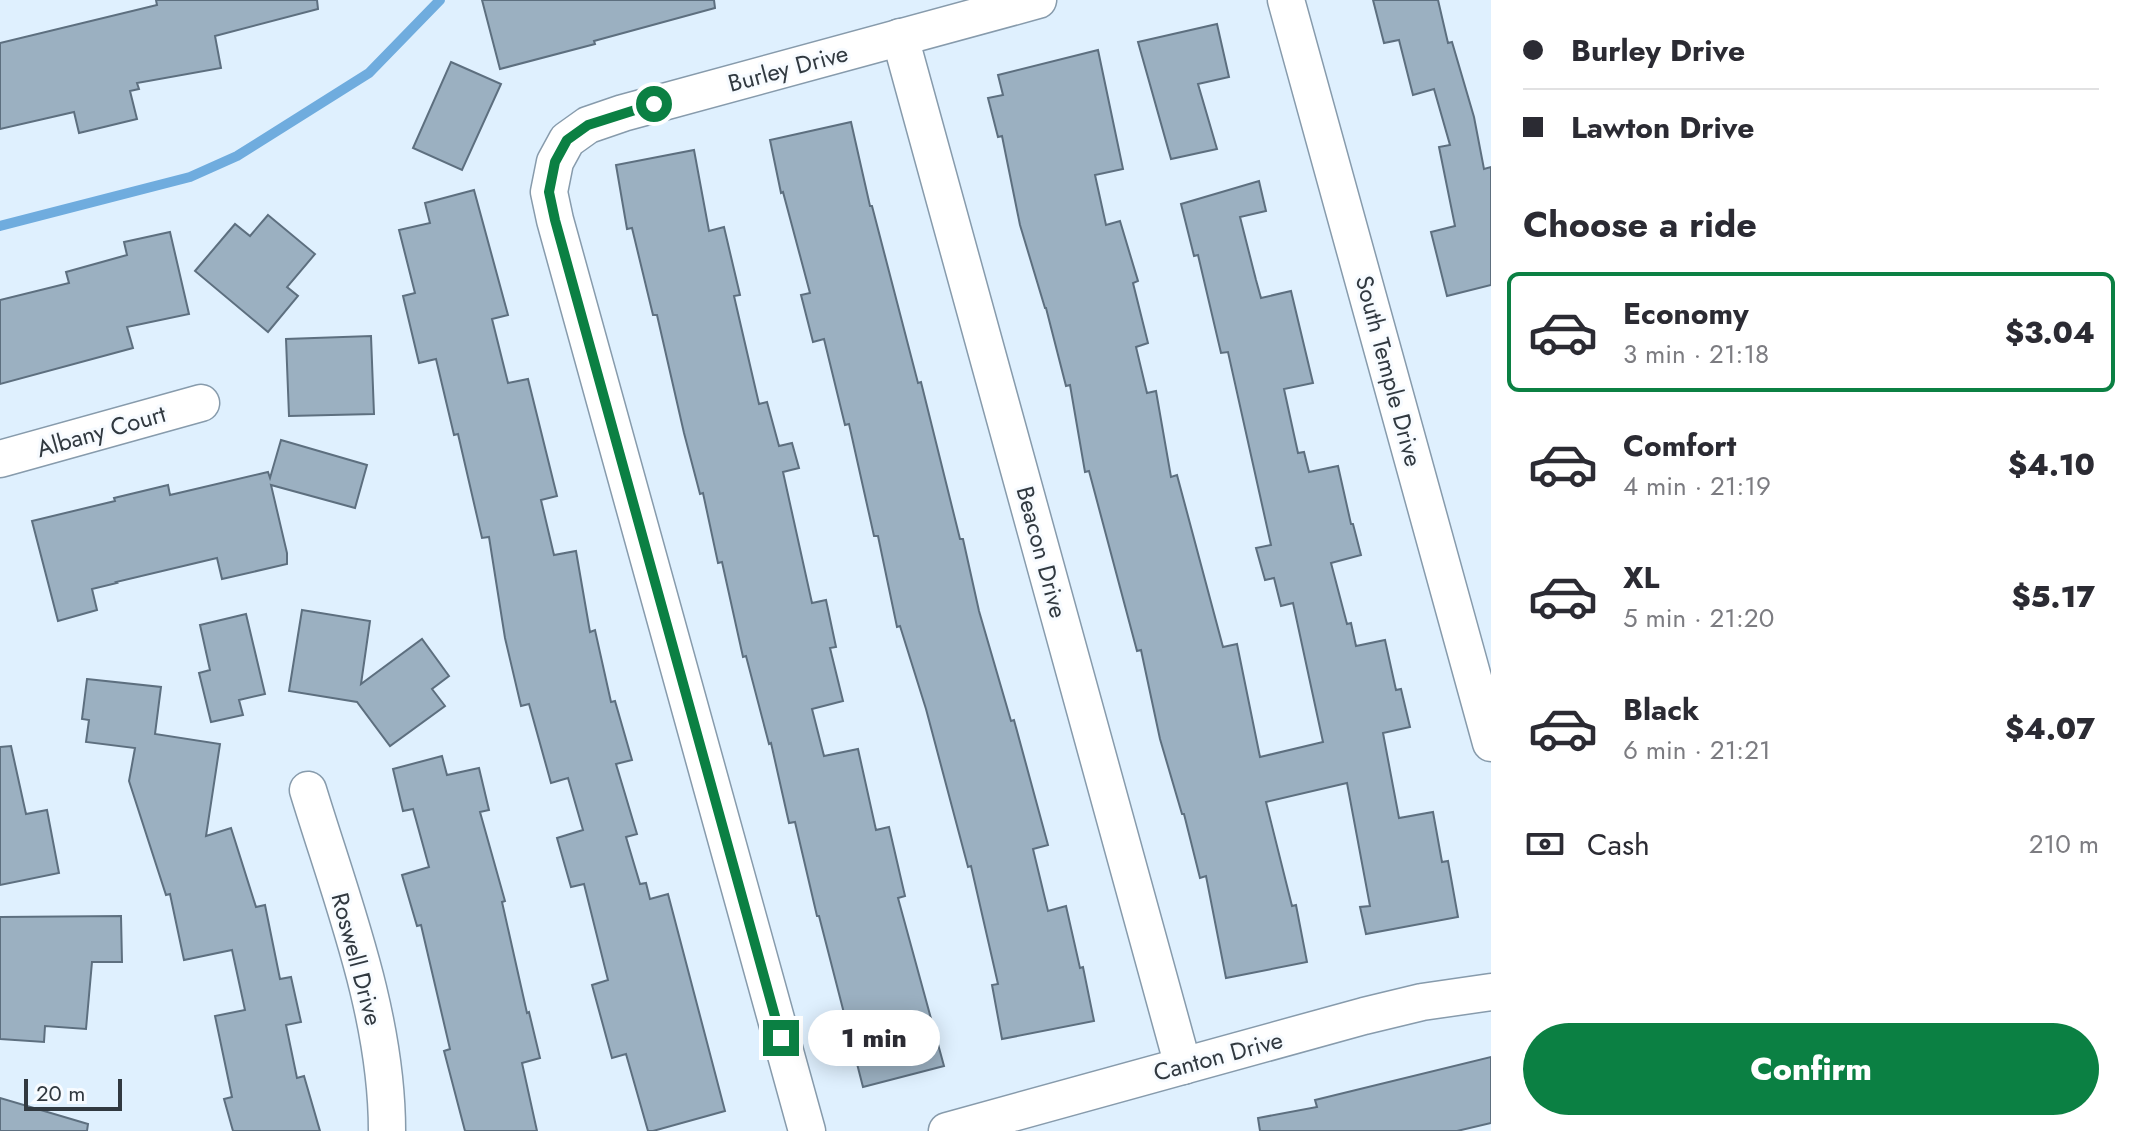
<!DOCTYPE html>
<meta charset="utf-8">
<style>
body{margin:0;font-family:Jost,sans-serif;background:#f7f7f7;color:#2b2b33;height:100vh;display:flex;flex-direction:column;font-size:30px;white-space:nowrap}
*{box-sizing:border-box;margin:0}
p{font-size:26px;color:#7c7c81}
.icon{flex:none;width:44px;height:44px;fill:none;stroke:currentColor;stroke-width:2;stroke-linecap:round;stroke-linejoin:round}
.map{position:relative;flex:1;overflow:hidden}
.details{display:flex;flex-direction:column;background:#fff;width:640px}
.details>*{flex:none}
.guide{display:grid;align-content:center;height:176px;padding:0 32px;background:#fff}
.scale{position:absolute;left:24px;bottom:20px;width:98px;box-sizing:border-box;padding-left:8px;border:4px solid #313940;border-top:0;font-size:22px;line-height:28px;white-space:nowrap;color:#313940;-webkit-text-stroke:6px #f7fbff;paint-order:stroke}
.end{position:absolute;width:36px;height:36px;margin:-18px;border:10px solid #0b8043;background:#fff;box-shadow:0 0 0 4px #fff}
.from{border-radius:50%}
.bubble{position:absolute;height:56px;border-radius:28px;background:#fff;box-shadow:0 4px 20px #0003;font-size:26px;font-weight:800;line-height:56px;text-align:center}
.guide b{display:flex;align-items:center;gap:28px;height:76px;font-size:30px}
.guide b+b{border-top:2px solid #e1e1e2}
.guide i{width:20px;height:20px;background:#2b2b33}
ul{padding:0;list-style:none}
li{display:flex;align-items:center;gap:24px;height:120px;margin:0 16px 12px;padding:0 16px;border:4px solid transparent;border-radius:12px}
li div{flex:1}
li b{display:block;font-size:30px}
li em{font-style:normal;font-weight:800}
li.active{border-color:#0b8043}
li>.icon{width:72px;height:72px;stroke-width:1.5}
h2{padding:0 32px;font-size:36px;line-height:96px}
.pay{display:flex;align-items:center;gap:20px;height:88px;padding:0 32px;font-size:30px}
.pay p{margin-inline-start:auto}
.primary-button{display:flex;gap:16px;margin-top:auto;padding:16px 32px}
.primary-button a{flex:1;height:92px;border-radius:48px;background:#0b8043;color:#fff;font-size:32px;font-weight:800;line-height:92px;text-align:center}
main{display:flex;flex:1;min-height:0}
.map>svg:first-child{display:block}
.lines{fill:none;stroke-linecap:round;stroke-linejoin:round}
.stream{stroke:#6facde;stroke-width:10}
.building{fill:#9bb0c1;stroke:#5d6f7f;stroke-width:2}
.street-casing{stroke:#879bac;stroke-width:39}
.street{stroke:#fff;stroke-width:36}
.route{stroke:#0b8043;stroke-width:10}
.labels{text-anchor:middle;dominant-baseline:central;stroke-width:6;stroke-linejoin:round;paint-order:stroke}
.street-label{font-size:24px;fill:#313940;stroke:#f7fbff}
</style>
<main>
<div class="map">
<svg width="1491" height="1131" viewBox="0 0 1491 1131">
<rect width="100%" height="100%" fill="#dff0fe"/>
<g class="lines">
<polyline class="stream" points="0,226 190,177 237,156 369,73 440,0"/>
</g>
<g class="building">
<polygon points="156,0 317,0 318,9 215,36 221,68 137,83 139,89 130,91 137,119 79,133 74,112 0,129 0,43 157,5"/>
<polygon points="482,0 714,0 715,8 594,41 595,44 500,69"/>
<polygon points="1373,0 1438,0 1448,43 1452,42 1474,117 1484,169 1491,167 1491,285 1447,296 1431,232 1455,226 1439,147 1450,145 1434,89 1413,95 1399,40 1384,43"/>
<polygon points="1217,24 1229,77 1198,84 1217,149 1171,159 1138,42"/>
<polygon points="1098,50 1123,169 1095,175 1106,225 1120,221 1138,281 1133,283 1148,343 1136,347 1147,393 1156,391 1171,477 1177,475 1223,647 1237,644 1260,757 1323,742 1293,603 1281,606 1274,578 1265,580 1256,548 1271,545 1228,352 1221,353 1198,255 1194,256 1181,204 1259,181 1266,211 1240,217 1256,280 1261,298 1291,291 1313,383 1284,389 1298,453 1304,452 1309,472 1338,466 1351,524 1353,524 1361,555 1331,563 1347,624 1351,623 1356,646 1385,640 1396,690 1401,689 1410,727 1383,733 1399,818 1433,812 1442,862 1448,861 1458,917 1366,934 1360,907 1370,906 1347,783 1266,802 1292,906 1296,905 1307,962 1226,978 1206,876 1200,878 1184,814 1182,814 1160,739 1141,650 1137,651 1089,471 1085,472 1070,385 1066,386 1046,308 1045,308 1020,225 1002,136 998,137 988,98 1003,95 998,75"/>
<polygon points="451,62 501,84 462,170 413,148"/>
<polygon points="851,122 870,206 872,206 918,383 921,382 960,539 963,539 979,611 1011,721 1014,720 1048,845 1033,849 1048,911 1066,906 1080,968 1083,967 1094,1021 1002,1039 992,985 998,984 971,866 968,867 926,709 900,626 897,627 878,536 874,536 849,424 845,425 824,339 813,342 801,295 810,293 783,192 781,193 770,140"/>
<polygon points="694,150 709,231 724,227 740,295 734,296 759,404 767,402 779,446 792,443 799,468 783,472 812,603 826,600 836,647 830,648 843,701 812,709 824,756 858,749 876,830 889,827 905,896 898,898 944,1066 863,1087 819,916 817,916 795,822 789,823 771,743 769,744 746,656 743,657 722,562 718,563 703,493 700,494 684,433 657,315 653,315 632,228 627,229 616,165"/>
<polygon points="474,190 508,315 492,319 508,383 528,379 557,496 541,500 554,555 576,551 590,632 595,630 611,702 615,701 632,760 616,764 637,834 626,837 640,884 646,883 650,899 668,894 725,1111 653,1131 648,1131 626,1054 612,1058 592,985 608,980 584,884 571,887 557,838 583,830 568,778 551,783 529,704 521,706 505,638 489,537 482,538 458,434 454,435 436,359 419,363 403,296 415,293 399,230 430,223 425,203"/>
<polygon points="268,215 315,254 287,287 298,296 268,332 195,271 235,224 250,236"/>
<polygon points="170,232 189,314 127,327 133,348 0,384 0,300 69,283 66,272 127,255 124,242"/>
<polygon points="371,336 374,414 289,416 286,339"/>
<polygon points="281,440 367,465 355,508 271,485 287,553 287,564 222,579 217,558 116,582 117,583 92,589 97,610 58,621 32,521 115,501 114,498 168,485 170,495 268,472 270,478"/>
<polygon points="302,610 370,621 361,684 422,639 449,676 432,689 445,706 390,746 357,702 289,691"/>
<polygon points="246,614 265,694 239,700 243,715 211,722 199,673 210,670 200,625"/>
<polygon points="87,679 161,687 155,734 220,744 206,836 231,828 256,907 265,905 280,979 291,977 301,1022 286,1025 297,1078 304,1076 320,1131 233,1131 224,1099 232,1097 215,1016 245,1010 232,950 184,960 170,894 166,895 129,781 135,748 86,742 89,720 82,719"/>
<polygon points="11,746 26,814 47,810 59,873 0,885 0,747"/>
<polygon points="442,756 447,775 479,768 489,810 480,812 505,901 502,902 527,1013 529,1012 540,1058 522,1063 537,1131 465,1131 444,1051 450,1049 421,925 417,926 402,875 429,867 413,809 403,811 393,769"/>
<polygon points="121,916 122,962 92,962 86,1029 45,1026 44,1042 0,1039 0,917"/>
<polygon points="1491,1057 1491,1123 1457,1131 1260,1131 1258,1118 1317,1107 1315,1100"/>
<polygon points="0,1098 88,1124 87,1131 0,1131"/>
</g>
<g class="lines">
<g class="street-casing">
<g id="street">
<polyline points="1286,0 1491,743"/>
<polyline points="900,37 1183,1066"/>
<polyline points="0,459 201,403"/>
<path d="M308 790C342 901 387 1014 387 1131"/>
<polyline points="807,1131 555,220 549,192 555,162 567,140 588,125 623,113 1038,0"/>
<polyline points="947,1131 1364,1016 1422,1002 1491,992"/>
</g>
</g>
<use href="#street" class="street"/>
</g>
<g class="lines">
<polyline class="route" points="654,104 588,125 567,140 555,162 549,192 555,220 781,1038"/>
</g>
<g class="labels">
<g class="street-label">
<text transform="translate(788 68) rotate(-15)">Burley Drive</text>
<text transform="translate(1389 371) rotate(75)">South Temple Drive</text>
<text transform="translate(101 431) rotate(-16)">Albany Court</text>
<text transform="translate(1042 552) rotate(75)">Beacon Drive</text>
<text transform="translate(357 959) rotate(75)">Roswell Drive</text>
<text transform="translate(1218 1056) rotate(-15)">Canton Drive</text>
</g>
</g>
</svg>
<div class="scale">20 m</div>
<i class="end from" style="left:654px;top:104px"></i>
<i class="end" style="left:781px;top:1038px"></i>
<div class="bubble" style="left:808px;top:1010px;width:132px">1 min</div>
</div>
<section class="details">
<div class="guide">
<b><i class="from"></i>Burley Drive</b>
<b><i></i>Lawton Drive</b>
</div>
<h2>Choose a ride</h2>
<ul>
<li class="active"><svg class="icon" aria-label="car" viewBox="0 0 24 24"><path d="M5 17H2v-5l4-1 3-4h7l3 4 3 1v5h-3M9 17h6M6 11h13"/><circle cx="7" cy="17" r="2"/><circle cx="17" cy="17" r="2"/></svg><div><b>Economy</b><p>3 min · 21:18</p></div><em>$3.04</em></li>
<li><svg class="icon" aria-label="car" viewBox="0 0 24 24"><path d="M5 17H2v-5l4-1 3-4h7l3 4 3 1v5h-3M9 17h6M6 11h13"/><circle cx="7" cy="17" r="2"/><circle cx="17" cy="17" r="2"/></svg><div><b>Comfort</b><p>4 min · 21:19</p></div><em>$4.10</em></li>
<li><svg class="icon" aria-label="car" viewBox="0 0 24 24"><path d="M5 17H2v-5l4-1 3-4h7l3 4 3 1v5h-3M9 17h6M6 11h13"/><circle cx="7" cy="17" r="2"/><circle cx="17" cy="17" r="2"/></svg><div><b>XL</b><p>5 min · 21:20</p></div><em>$5.17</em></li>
<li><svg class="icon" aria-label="car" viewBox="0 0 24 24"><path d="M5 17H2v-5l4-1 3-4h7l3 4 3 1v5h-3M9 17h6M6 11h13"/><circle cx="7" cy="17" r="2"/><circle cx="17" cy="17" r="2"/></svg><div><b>Black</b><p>6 min · 21:21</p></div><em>$4.07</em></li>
</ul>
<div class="pay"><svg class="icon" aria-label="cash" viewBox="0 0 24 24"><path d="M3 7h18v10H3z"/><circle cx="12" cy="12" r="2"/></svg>Cash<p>210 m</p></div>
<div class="primary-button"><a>Confirm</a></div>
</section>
</main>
